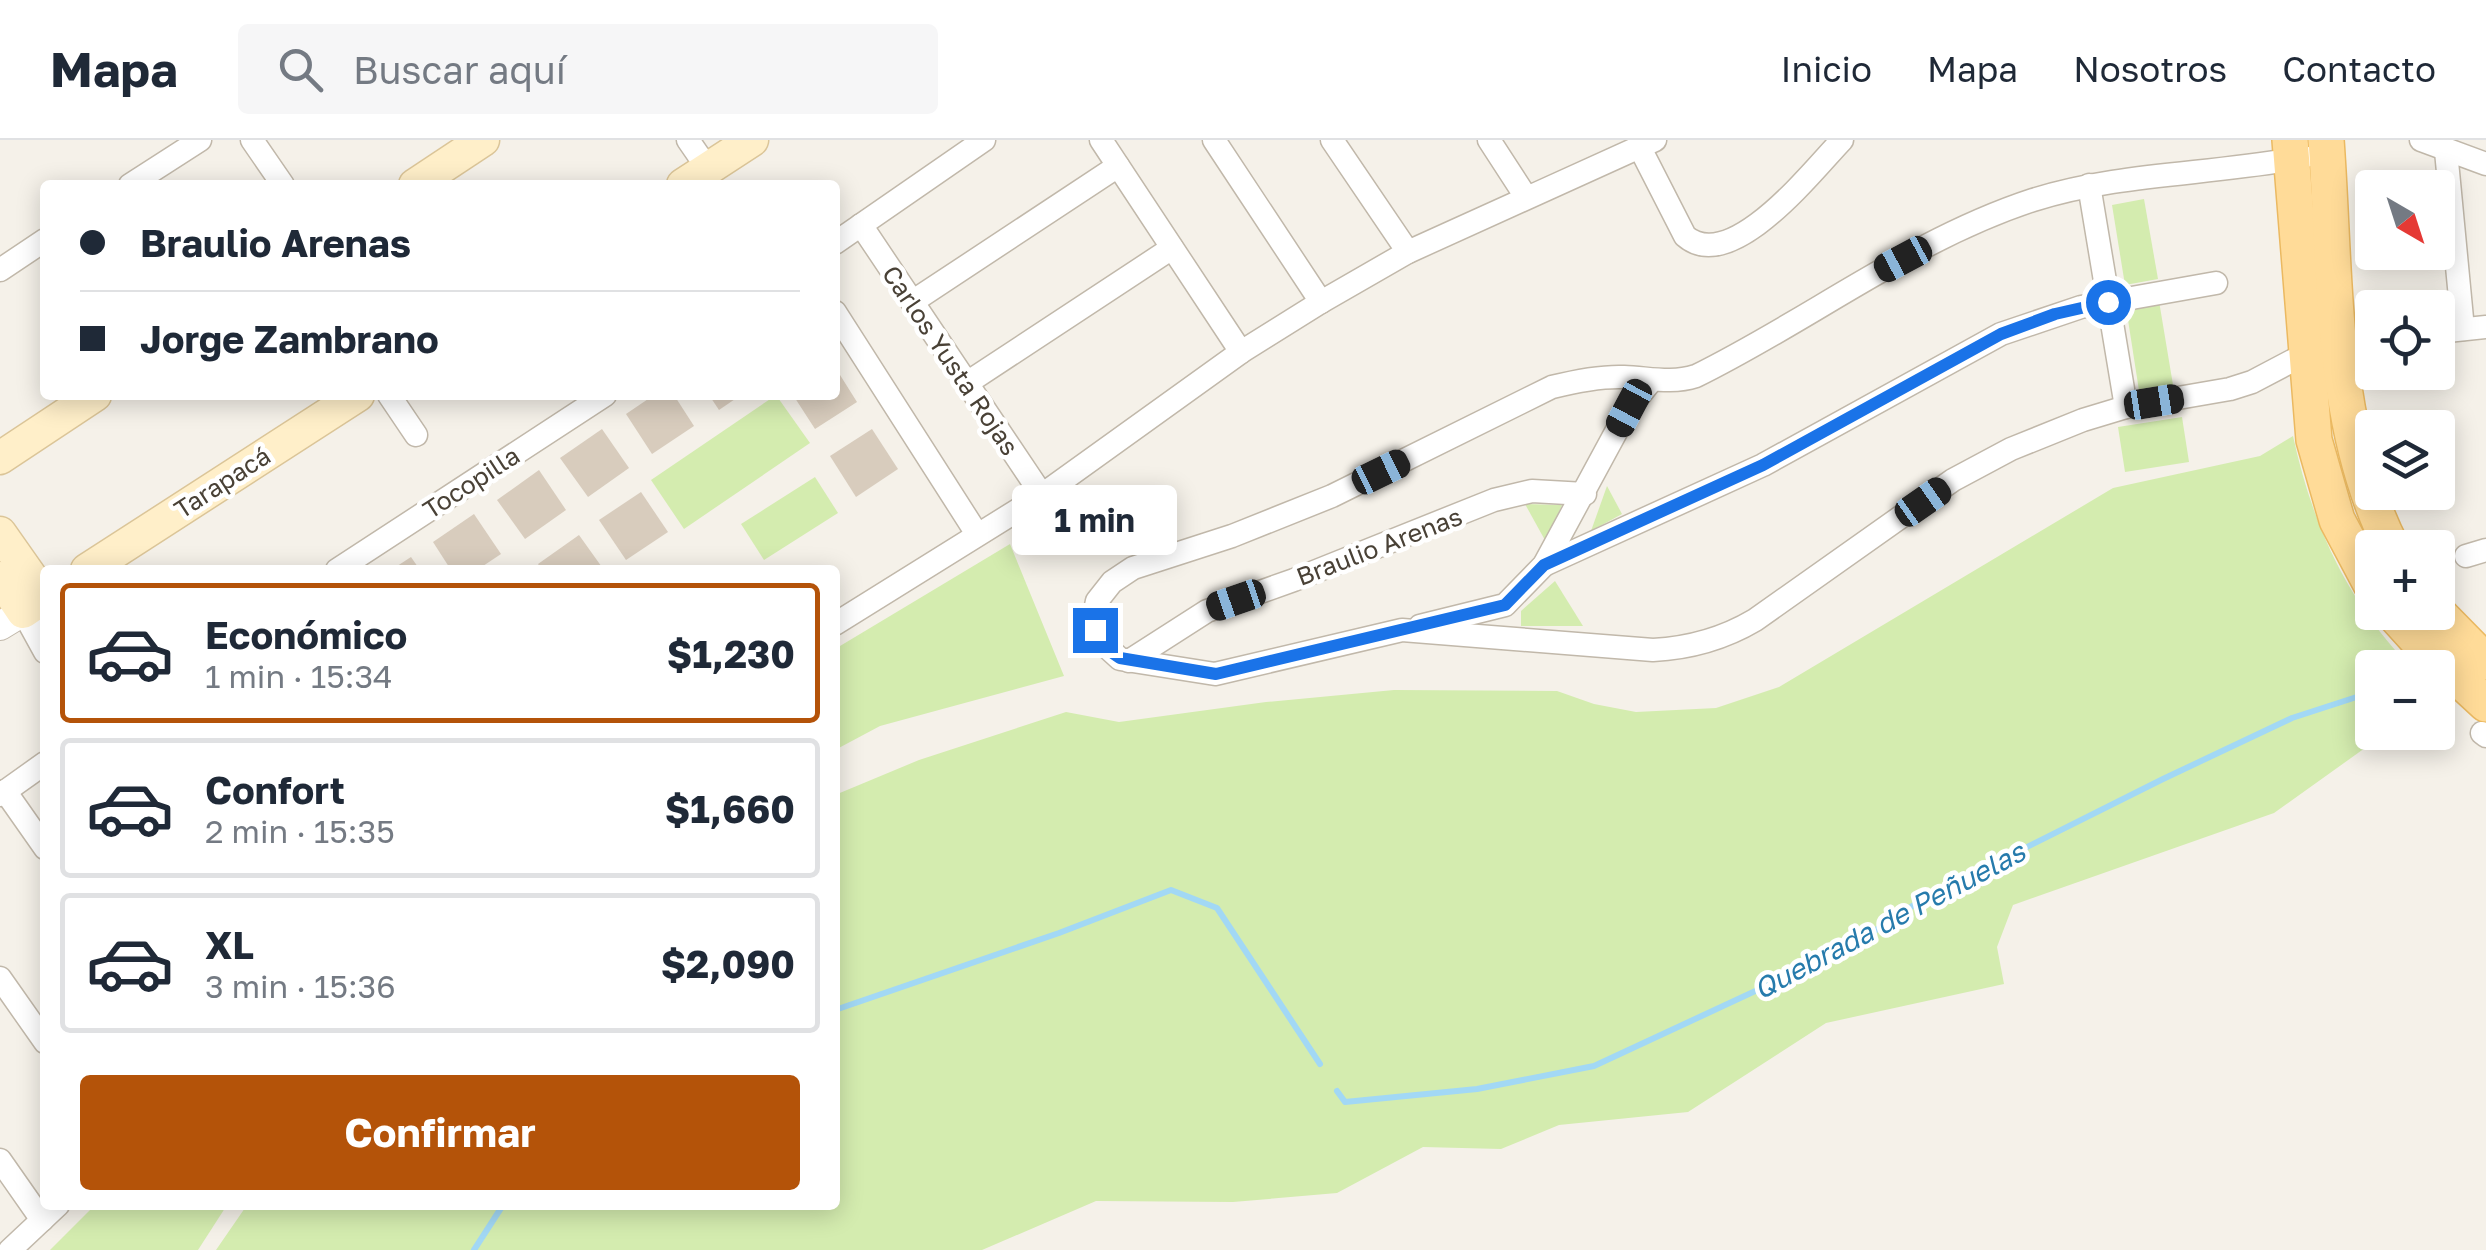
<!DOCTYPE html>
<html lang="es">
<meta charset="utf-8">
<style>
body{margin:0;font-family:"Golos Text",sans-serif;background:#f6f6f7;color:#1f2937;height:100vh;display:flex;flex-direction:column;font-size:38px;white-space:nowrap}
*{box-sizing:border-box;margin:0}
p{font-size:32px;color:#747a83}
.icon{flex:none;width:55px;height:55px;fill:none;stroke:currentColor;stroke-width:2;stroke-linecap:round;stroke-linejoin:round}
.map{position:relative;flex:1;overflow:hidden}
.drawer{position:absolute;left:40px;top:425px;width:800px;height:645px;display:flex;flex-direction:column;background:#fff;border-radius:10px;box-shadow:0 5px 25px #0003}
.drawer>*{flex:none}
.banner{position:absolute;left:40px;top:40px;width:800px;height:220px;border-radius:10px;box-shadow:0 5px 25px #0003;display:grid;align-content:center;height:220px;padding:0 40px;background:#fff}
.needle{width:65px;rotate:141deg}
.tools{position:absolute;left:2355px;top:30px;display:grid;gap:20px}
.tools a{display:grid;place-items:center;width:100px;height:100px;border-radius:10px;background:#fff;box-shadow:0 5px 25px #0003;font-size:50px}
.end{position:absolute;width:45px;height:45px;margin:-22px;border:12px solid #1a73e8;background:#fff;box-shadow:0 0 0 5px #fff}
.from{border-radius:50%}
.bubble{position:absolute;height:70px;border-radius:10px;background:#fff;box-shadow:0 5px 25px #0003;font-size:32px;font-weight:700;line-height:70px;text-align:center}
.car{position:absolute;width:30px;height:60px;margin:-30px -15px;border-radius:12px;box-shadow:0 0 8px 2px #0007;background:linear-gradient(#222 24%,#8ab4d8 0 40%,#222 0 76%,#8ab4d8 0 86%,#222 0)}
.banner b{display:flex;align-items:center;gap:35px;height:95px;font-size:38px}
.banner b+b{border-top:2px solid #e0e1e3}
.banner i{width:25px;height:25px;background:#1f2937}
ul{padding:18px 0 0;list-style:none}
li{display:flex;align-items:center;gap:30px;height:140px;margin:0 20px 15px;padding:0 20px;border:5px solid #e0e1e3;border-radius:10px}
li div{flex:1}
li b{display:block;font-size:38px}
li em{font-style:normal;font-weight:700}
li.active{border-color:#b45309}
li>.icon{width:90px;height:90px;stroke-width:1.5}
.cta{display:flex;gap:20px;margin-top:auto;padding:20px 40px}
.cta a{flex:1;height:115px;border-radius:10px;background:#b45309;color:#fff;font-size:40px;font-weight:700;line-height:115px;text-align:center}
header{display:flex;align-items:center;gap:60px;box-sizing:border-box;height:140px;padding:0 50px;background:#fff;border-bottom:2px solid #e0e1e3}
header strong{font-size:48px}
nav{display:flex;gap:55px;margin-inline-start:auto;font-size:35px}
.search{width:700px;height:90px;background:#f6f6f7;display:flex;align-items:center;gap:25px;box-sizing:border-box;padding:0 35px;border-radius:10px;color:#747a83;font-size:38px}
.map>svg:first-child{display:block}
.green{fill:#d4ecaf}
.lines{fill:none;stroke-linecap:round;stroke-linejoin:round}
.stream{stroke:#a2d8f5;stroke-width:6}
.building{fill:#d8ccbd}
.minor-casing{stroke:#c1b8aa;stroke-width:25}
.tertiary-casing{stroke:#c1b8aa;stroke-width:30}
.secondary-casing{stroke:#dbc598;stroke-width:35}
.primary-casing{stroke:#ebb961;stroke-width:38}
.minor{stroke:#fff;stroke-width:22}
.tertiary{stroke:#fff;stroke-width:28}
.secondary{stroke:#ffefc9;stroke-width:32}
.primary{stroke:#ffdb98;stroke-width:35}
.route{stroke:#1a73e8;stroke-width:12}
.labels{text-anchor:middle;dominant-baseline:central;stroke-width:9;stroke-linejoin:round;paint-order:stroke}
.street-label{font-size:25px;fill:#494136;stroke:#fff}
.water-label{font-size:28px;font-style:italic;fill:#267bac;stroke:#fff}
</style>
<header>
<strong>Mapa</strong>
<div class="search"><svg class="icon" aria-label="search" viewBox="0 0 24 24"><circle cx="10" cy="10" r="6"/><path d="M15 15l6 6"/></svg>Buscar aquí</div>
<nav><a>Inicio</a><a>Mapa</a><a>Nosotros</a><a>Contacto</a></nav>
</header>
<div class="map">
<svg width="2486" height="1110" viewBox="0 0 2486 1110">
<rect width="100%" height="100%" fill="#f5f1e9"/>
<g class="green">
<polygon points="2144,59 2158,139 2125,145 2112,65"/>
<polygon points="2159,161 2174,251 2140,257 2126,167"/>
<polygon points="776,255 810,303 684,389 651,340"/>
<polygon points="2182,277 2189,322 2125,332 2118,287"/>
<path d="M2293 296C2312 384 2347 462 2411 527L2372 528V592L2386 593 2274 673 2013 765 1997 807 2004 844 1826 883 1688 972 1559 985 1501 1009 1423 1007 1337 1053 1233 1062 1096 1061 982 1110H216L247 1065H835V655L919 620 1066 572 1119 582 1266 562 1394 550 1557 551 1594 564 1636 572 1716 568 1779 547 2113 348 2260 316Z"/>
<polygon points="815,337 838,373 764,420 741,384"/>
<polygon points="1607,346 1622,374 1591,391"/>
<polygon points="1525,364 1562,365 1546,402"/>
<polygon points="1010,404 1064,536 880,586 835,610 835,509"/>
<polygon points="1555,441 1583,486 1521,486 1521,471"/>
<polygon points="95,1065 227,1065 198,1110 50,1110"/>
</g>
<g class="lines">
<g class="stream">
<polyline points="835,870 1059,793 1171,750 1217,768 1320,924"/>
<polyline points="1337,951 1345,962 1477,949 1594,926 1850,807 1923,759 2163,639 2292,578 2372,552"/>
<polyline points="474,1110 503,1065"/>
</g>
</g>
<g class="building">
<polygon points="835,227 857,262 815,289 793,255 835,255"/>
<polygon points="654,255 674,255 694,286 652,314 626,274"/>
<polygon points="709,255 741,255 719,270"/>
<polygon points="602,289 629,328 588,357 560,318"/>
<polygon points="872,289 898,329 856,357 830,316"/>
<polygon points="539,330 566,370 525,399 497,360"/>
<polygon points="641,352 668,392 626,420 599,380"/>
<polygon points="474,374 501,414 477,430 451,430 433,402"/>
<polygon points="579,395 604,430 542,430 538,424"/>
<polygon points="411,417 420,430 391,430"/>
</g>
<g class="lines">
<g class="minor-casing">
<g id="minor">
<polyline points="252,0 283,45"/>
<polyline points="688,0 708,29"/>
<polyline points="1101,0 1241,212"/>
<polyline points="1214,0 1321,162"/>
<polyline points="1332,0 1408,112"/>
<polyline points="1489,0 1526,57"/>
<polyline points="2421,0 2486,24"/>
<path d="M1639 6 1685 96C1731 136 1813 30 1842 0"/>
<polyline points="2446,11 2463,189"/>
<path d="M2304 17C2214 35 2121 32 2033 60 1911 100 1810 180 1696 236 1671 244 1650 238 1624 237 1600 236 1576 241 1552 247L1332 356 1232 396 1133 428 1112 442 1097 461 1093 480 1098 499 1120 519 1215 534 1402 490 1653 510C1691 508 1723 499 1755 480L1953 340 2011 309 2083 280 2126 267 2230 249 2252 242 2307 213 2372 201"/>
<polyline points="130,45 200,0"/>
<polyline points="2089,45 2126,267"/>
<polyline points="861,85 1042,355"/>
<polyline points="835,103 984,0"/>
<polyline points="0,130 45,100"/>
<polyline points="912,162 1118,26"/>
<polyline points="835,172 977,394"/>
<polyline points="2438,192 2486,187"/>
<polyline points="967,243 1172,108"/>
<polyline points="389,255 416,295"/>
<polyline points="2466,416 2486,410"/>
<polyline points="1544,425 1763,325 2001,194 2081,167 2216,143"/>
<polyline points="337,430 605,255"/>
<polyline points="23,472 45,512"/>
<polyline points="835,484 1042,355 1241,212 1321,162 1408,112 1655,0"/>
<polyline points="1420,486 1505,465 1544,425 1629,268 1651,241"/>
<polyline points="1129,521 1207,471 1294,440 1494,360 1532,351 1585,354"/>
<polyline points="2482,593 2486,596"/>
<polyline points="5,651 45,708"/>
<polyline points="0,655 45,623"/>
<polyline points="0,838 45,902"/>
<polyline points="0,1020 42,1080"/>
<polyline points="10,1110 58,1065"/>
</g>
</g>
<g class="tertiary-casing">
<polyline id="tertiary" points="0,486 23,472"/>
</g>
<g class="secondary-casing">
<g id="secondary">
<polyline points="415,45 483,0"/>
<polyline points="683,45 752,0"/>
<polyline points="0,318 95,255"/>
<polyline points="0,393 45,457"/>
<polyline points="87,430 358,255"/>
<polyline points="0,438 23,472 45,457"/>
</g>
</g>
<g class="primary-casing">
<g id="primary">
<polyline points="2290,0 2314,300 2337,380 2372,446"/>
<path d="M2326 0C2336 134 2329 286 2392 408"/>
<polyline points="2392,472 2421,504 2486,564"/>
<polyline points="2437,472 2486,522"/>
</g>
</g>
<use href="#minor" class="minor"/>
<use href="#tertiary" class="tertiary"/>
<use href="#secondary" class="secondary"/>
<use href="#primary" class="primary"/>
</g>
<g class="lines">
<polyline class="route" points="1095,490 1104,507 1120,518 1216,534 1505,465 1544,425 1763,325 2001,194 2055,174 2108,162"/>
</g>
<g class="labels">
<g class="street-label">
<text transform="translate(951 220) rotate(56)">Carlos Yusta Rojas</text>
<text transform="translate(222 342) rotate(-33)">Tarapacá</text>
<text transform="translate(471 342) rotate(-33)">Tocopilla</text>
<text transform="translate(1379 406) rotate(-21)">Braulio Arenas</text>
</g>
<g class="water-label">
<text transform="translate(1889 780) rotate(-28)">Quebrada de Peñuelas</text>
</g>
</g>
</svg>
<div class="tools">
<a><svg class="needle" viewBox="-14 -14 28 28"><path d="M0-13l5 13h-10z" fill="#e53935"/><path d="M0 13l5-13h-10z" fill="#747a83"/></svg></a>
<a><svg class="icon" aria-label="locate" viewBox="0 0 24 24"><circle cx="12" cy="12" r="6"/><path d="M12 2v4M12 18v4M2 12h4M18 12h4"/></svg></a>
<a><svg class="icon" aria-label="layers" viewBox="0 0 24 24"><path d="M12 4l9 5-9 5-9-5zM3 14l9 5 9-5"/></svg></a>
<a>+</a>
<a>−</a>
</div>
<i class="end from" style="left:2108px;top:162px"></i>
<i class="end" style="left:1095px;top:490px"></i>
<div class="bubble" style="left:1012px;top:345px;width:165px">1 min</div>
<i class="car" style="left:1903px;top:119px;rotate:242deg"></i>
<i class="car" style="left:2154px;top:262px;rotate:81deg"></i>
<i class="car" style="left:1629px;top:268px;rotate:208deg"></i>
<i class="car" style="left:1381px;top:332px;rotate:64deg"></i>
<i class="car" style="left:1923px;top:362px;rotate:55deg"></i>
<i class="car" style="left:1236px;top:460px;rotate:251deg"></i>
<div class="banner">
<b><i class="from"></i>Braulio Arenas</b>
<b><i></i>Jorge Zambrano</b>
</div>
<section class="drawer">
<ul>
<li class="active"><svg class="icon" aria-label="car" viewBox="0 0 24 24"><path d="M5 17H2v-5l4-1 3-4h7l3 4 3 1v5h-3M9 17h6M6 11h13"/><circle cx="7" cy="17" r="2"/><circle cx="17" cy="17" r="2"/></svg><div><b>Económico</b><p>1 min · 15:34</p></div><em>$1,230</em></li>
<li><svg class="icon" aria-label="car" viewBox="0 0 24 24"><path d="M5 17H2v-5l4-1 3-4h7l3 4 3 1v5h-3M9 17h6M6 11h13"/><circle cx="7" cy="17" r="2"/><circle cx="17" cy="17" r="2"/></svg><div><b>Confort</b><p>2 min · 15:35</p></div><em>$1,660</em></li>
<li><svg class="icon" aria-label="car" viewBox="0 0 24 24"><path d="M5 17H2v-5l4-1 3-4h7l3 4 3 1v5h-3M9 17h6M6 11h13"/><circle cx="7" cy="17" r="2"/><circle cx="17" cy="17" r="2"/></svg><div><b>XL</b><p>3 min · 15:36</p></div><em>$2,090</em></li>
</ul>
<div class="cta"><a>Confirmar</a></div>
</section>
</div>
